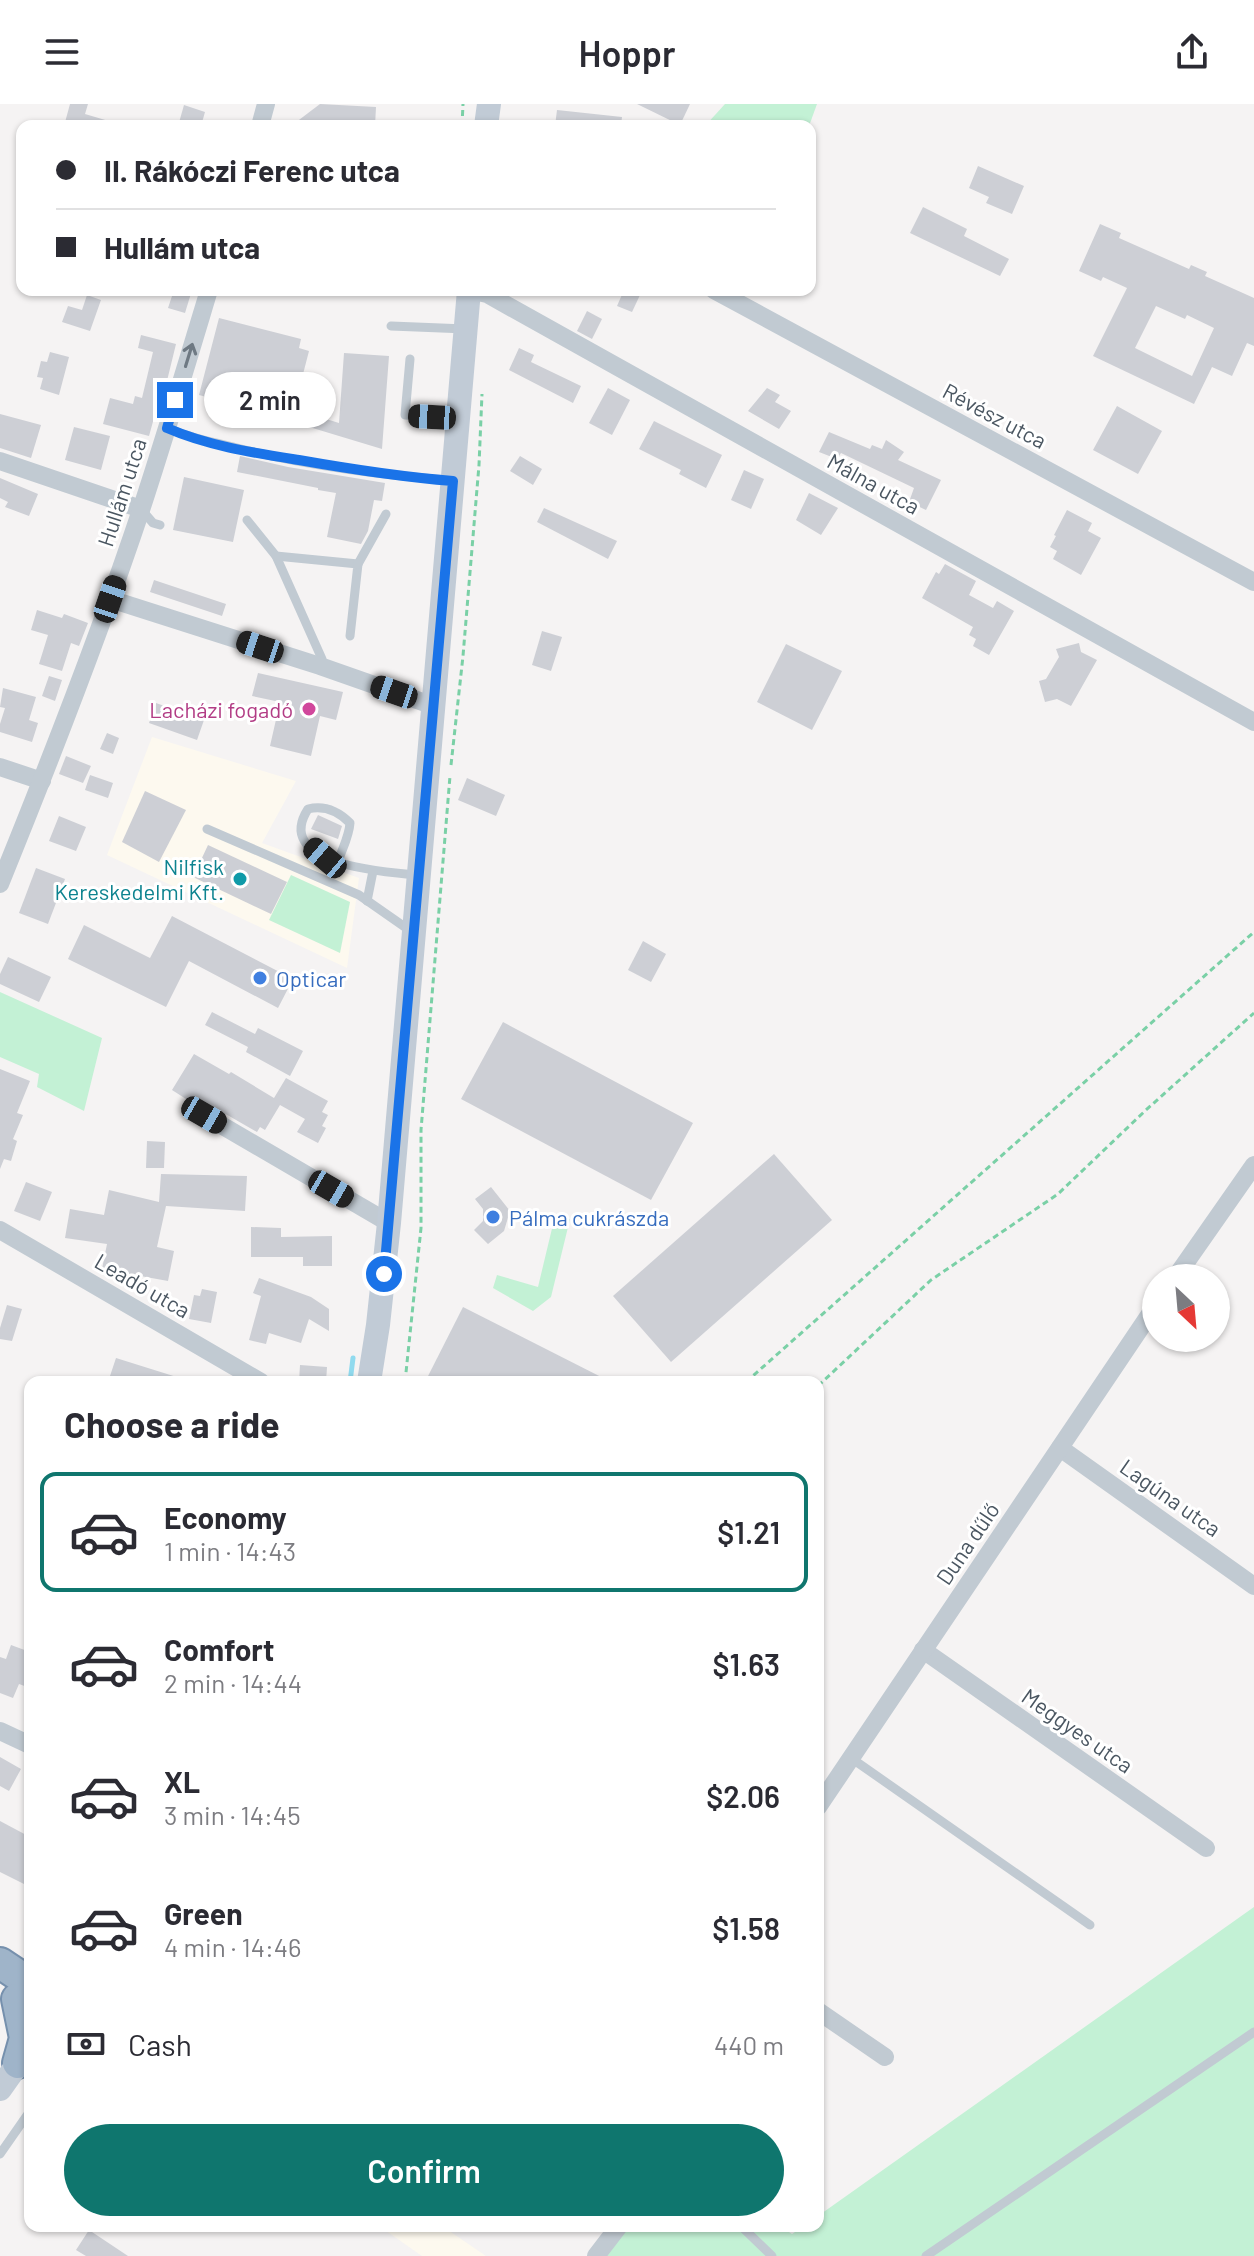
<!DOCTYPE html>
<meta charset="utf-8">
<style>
body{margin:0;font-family:Barlow,sans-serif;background:#f7f7f7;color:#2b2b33;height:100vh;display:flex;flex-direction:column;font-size:30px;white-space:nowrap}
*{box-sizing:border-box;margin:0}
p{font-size:26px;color:#7c7c81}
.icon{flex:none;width:44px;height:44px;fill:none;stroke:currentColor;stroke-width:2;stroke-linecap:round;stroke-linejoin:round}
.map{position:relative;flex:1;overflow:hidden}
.side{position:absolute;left:24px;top:1272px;width:800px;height:856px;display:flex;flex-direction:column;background:#fff;border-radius:16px;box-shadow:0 2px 6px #0004}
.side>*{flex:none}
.guide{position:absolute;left:16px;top:16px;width:800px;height:176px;border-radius:16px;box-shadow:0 2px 6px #0004;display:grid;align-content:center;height:176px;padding:0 40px;background:#fff}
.needle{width:52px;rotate:154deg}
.tools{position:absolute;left:1142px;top:1160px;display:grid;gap:16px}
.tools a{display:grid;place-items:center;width:88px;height:88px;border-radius:50%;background:#fff;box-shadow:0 2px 6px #0004;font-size:40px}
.end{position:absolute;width:36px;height:36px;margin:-18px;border:10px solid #1a73e8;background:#fff;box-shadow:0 0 0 4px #fff}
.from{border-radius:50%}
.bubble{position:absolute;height:56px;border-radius:28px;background:#fff;box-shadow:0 2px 6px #0004;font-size:26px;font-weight:600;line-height:56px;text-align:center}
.car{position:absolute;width:24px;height:48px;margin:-24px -12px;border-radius:10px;box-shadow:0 0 6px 2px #0007;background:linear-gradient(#222 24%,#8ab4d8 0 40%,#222 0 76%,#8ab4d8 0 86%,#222 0)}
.guide b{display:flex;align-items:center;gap:28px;height:76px;font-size:30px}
.guide b+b{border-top:2px solid #e1e1e2}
.guide i{width:20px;height:20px;background:#2b2b33}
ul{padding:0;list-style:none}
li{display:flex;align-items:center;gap:24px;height:120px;margin:0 16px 12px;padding:0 24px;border:4px solid transparent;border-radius:16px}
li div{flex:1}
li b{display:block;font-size:30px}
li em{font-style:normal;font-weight:600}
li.active{border-color:#0f766e}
li>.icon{width:72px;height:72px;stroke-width:1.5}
h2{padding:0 40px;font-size:36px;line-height:96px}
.pay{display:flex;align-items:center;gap:20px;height:88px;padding:0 40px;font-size:30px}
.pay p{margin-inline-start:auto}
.action{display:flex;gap:16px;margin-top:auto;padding:16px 40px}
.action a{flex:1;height:92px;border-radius:48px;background:#0f766e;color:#fff;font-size:32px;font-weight:600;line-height:92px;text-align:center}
header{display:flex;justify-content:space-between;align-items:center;height:104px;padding:0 40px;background:#fff;font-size:36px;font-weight:600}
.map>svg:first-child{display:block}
.commercial{fill:#fdf9ef}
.green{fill:#c3f1d5}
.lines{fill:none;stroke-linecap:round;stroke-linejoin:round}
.stream{stroke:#90daee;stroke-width:5}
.building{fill:#cdcfd5;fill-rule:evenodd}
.trunk-casing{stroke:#7690ad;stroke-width:34}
.path{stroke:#7ad0a6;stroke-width:3;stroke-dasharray:6 4;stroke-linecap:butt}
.service{stroke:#c1cad2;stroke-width:9}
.minor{stroke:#c1cad2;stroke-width:18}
.secondary{stroke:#c1cbd6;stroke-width:24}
.trunk{stroke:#9fb4c9;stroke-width:30}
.oneway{stroke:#6e7983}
.route{stroke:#1a73e8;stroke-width:10}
.hotel-dot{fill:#d1479c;stroke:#fff;stroke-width:3}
.culture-dot{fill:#0f9aa8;stroke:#fff;stroke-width:3}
.shop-dot{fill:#3f7fe0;stroke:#fff;stroke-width:3}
.labels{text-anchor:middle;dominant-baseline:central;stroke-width:6;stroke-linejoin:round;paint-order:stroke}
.street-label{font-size:22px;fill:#4a5661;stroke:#fff}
.hotel-label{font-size:22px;fill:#b23c85;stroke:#fff;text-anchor:end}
.culture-label{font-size:22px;fill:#0d838f;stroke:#fff;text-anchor:end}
.shop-label{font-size:22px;fill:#366cbe;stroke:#fff;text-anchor:start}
</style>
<header><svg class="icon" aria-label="menu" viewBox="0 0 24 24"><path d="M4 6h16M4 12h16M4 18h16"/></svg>Hoppr<svg class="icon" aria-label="share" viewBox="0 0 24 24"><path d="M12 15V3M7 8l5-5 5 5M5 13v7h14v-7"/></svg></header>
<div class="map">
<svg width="1254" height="2152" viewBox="0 0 1254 2152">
<rect width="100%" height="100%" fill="#f5f3f3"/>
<g class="commercial">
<polygon points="152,633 296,677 262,739 359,774 347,864 107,751"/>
<polygon points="379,2122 442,2122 486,2152 422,2152"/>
</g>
<g class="green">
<polygon points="725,0 817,0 809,22 705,22"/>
<polygon points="291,771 350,798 340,849 269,816"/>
<polygon points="0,888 102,934 84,1007 37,983 39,970 0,953"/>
<polygon points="555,1112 570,1115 551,1193 533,1207 493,1184 497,1171 538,1183"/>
<polygon points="1254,1803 1254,2152 603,2152 627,2122 780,2122 792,2130 804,2122 818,2122 818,2112"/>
</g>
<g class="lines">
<polyline class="stream" points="350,1278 353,1254"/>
</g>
<g class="building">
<polygon points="70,0 88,0 85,10 112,18 111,22 64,22"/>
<polygon points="320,0 376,3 375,22 291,22"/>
<polygon points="637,0 690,0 680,21"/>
<polygon points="184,1 205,8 201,22 178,22"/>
<polygon points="557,6 622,13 621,22 555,22"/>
<polygon points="978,62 1024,82 1012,110 986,99 989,93 969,84"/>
<polygon points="923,103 967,125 964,132 1009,155 1000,172 910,129"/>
<path d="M1100 120 1121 129 1119 134 1189 165 1191 161 1207 168 1205 172 1254 194V242L1247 239 1232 272 1212 263 1194 300 1093 252 1127 184 1103 173 1101 177 1079 167ZM1156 202 1185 215 1187 211 1214 224 1192 272 1135 244Z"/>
<polygon points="174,186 192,186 185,209 168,204"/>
<polygon points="624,186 640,191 632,208 617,202"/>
<polygon points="87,191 101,196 90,227 62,218 68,202 82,206"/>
<polygon points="587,207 602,215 592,235 577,227"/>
<polygon points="219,214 301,235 299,244 309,247 294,305 339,319 344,249 389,252 382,345 263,309 264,308 199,291"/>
<polygon points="141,231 176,240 165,285 162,285 149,332 103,320 110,294 133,300 135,292 142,294 153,248 138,244"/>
<polygon points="519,244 534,251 531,258 581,282 573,299 509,266"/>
<polygon points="50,248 69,253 59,291 40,285 43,274 37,273 41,257 47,258"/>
<polygon points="608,284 630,296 612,331 589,319"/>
<polygon points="767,284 780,291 775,298 791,307 779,325 748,307"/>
<polygon points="1117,302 1162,327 1138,370 1093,346"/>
<polygon points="0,310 41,321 31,354 0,344"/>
<polygon points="654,317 722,351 706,384 679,370 681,366 639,345"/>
<polygon points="74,323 110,332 101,366 65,356"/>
<polygon points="829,328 870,345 872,341 882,345 886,336 904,348 898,356 941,376 926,406 909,398 914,384 841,349 837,355 819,348"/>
<polygon points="240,352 288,363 385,379 382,397 374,396 368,427 361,440 327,433 336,389 318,386 318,384 237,368"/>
<polygon points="520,352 542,365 533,381 510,367"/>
<polygon points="744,366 764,375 751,405 731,396"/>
<polygon points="184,373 244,386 233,438 173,426"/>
<polygon points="0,374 38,390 29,412 5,403 8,398 0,394"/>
<polygon points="809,389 838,404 821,431 796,416"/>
<polygon points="544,404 617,437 608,455 537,418"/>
<polygon points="1067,406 1092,419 1088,427 1101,434 1081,471 1053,455 1057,447 1050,443 1056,432 1054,431"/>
<polygon points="945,460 976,477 969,491 993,504 997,497 1014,507 989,551 973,542 976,535 969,531 973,523 922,494 936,468 939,470"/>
<polygon points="154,476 226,500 222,512 150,488"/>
<polygon points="37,506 62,514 64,510 88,519 79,542 71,539 62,567 39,560 48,531 31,526"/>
<polygon points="542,527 562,533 551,567 532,561"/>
<polygon points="1079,539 1081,548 1097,556 1071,602 1057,595 1045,598 1039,577 1046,575 1059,553 1056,545"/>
<polygon points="786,540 842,567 812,626 757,598"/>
<polygon points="258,569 343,588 336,616 320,612 311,652 270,642 280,598 252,592"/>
<polygon points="49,572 62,576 55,597 42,592"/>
<polygon points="3,584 36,593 29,616 38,619 32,638 0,628 0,620 5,604 0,603"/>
<polygon points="156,599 204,616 197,636 149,619"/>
<polygon points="107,629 119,634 113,650 100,645"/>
<polygon points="66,652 91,662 83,679 59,670"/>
<polygon points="90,671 113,679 108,694 85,686"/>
<polygon points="467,674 505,691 496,712 458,696"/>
<polygon points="145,687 186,706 159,758 122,738"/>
<polygon points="318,711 342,722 338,735 311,725"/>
<polygon points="59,712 86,723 76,747 49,737"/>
<polygon points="208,741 287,778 271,810 193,773"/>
<polygon points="36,764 65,775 48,820 19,809"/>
<polygon points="172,812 293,875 278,904 189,857 166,903 68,855 84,821 150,854"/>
<polygon points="643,837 666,850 651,878 628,866"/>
<polygon points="8,853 51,873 39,898 0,880 0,870"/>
<polygon points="212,908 255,930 258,924 303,947 290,972 246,948 248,943 205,921"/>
<polygon points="503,918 693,1019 651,1096 461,995"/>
<polygon points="194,950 229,970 231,968 274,994 286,974 328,997 322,1008 328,1011 322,1022 326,1024 318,1039 297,1028 305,1015 280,1001 265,1026 260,1023 257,1028 210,1001 203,999 197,1002 172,986"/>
<polygon points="0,965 30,977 17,1009 23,1011 13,1035 17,1037 11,1057 4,1055 0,1065"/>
<polygon points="147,1037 165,1038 164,1064 146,1064"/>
<polygon points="774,1050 832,1116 671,1258 613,1192"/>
<polygon points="161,1070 247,1072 245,1107 166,1102 157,1143 174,1147 168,1177 102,1165 107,1140 65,1134 70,1105 104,1111 109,1086 159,1098"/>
<polygon points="26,1078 52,1088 40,1117 14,1107"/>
<polygon points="491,1083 510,1107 504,1127 488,1140 474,1126 483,1117 483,1105 475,1095"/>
<polygon points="251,1123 281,1124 281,1133 332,1132 332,1162 303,1162 303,1153 251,1153"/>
<polygon points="259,1174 311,1193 329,1205 329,1227 309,1215 301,1239 269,1229 266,1240 249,1236 261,1192 253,1189"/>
<polygon points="202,1185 217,1188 211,1219 189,1215 194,1191 200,1192"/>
<polygon points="7,1201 22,1205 12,1237 0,1235 0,1224"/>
<polygon points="463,1203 611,1278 425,1278"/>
<polygon points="116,1254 183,1275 183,1278 108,1278"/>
<polygon points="300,1261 327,1263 326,1278 299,1278"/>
<polygon points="11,1541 30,1548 30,1584 19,1580 13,1594 0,1589 0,1553 6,1555"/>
<polygon points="0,1653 21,1665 9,1687 0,1682"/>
<polygon points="0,1717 30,1733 30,1783 0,1768"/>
<polygon points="89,2126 128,2152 86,2152 76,2146"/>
</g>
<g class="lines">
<g class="trunk-casing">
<g id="trunk">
<polyline points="0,1859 30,1879"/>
<polyline points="17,1895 25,1934 18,1959"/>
</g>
</g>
<g class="path">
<polyline points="462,22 463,0"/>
<polyline points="451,661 463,552 479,361 482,290"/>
<polyline points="405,1278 421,1124 421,1026 450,672"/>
<polyline points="746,1278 1254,828"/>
<polyline points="818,1282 931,1176 1058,1090 1146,1006 1254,909"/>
</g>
<g class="service">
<polyline points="391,222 466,225"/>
<polyline points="410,255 405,311 456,314"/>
<path d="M167 324C189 334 214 338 237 344 306 361 379 371 450 376"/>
<polyline points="141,405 153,419 160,421"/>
<polyline points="247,416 276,452 322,555 320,562"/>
<polyline points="276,452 358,460 350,532"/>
<polyline points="358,460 386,410"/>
<polyline points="207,725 359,791 412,828"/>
<path d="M338 758C342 745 349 733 350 719 338 707 324 701 308 705 272 761 385 768 416 771"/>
<polyline points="367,797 373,767"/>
<polyline points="851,1654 1090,1821"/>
<polyline points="0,2050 30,2007"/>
<polyline points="741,2122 772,2152"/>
<polyline points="926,2152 1254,1928"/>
</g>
<g class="minor">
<polyline points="260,22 266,0"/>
<polyline points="469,186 487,190 1254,618"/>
<polyline points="714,186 1254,478"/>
<polyline points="0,357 141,405"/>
<polyline points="110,495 320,562 434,602"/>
<polyline points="0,663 42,677"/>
<path d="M0 780C50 657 99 532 141 406 165 333 187 259 209 186"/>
<polyline points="204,1011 389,1119"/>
<polyline points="0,1126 261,1278"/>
<polyline points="1175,1174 1254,1061"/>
<polyline points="1060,1344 1254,1482"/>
<polyline points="923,1546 1206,1744"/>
<polyline points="0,1627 30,1641"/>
<polyline points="818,1703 1156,1201"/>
<polyline points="818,1907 885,1953"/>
<polyline points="596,2152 619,2122"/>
</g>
<g class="secondary">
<polyline points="486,22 489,0"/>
<polyline points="369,1278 378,1221 389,1119 469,186"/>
<polyline points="0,1985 29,1944"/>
</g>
<use href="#trunk" class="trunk"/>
</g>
<defs><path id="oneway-shaft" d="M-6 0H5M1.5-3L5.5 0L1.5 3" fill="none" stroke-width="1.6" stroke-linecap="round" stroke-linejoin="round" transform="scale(2)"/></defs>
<use class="oneway" href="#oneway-shaft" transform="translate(189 251) rotate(-73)"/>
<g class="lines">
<path class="route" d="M175 296 167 324C208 342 255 349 299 356 350 365 402 373 453 377L384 1170"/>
</g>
<circle class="hotel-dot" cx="309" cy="605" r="8"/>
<circle class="culture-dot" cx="240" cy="775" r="8"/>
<g class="shop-dot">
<circle cx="260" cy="874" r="8"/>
<circle cx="493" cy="1113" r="8"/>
</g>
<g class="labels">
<g class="street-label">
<text transform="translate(995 311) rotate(28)">Révész utca</text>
<text transform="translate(874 379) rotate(29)">Málna utca</text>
<text transform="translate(121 388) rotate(-72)">Hullám utca</text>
<text transform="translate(143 1181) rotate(30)">Leadó utca</text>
<text transform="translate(1171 1393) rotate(35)">Lagúna utca</text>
<text transform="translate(967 1439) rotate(-56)">Duna dűlő</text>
<text transform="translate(1078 1626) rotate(35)">Meggyes utca</text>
</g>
<g class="hotel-label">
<text x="293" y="605">Lacházi fogadó</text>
</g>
<g class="culture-label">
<text x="224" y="762">Nilfisk<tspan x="224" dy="25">Kereskedelmi Kft.</tspan></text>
</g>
<g class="shop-label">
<text x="276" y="874">Opticar</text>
<text x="509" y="1113">Pálma cukrászda</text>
</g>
</g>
</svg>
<div class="tools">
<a><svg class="needle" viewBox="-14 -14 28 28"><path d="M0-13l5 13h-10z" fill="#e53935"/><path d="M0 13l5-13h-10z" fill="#7c7c81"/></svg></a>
</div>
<i class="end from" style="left:384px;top:1170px"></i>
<i class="end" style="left:175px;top:296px"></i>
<div class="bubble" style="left:204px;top:268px;width:132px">2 min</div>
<i class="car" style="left:432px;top:313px;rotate:273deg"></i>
<i class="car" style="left:110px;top:495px;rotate:19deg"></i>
<i class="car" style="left:260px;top:543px;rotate:288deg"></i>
<i class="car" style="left:394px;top:588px;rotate:289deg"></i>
<i class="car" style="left:325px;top:754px;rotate:310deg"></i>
<i class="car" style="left:204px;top:1011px;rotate:120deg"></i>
<i class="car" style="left:331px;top:1085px;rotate:120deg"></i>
<div class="guide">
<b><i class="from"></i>II. Rákóczi Ferenc utca</b>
<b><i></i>Hullám utca</b>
</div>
<section class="side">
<h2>Choose a ride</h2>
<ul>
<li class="active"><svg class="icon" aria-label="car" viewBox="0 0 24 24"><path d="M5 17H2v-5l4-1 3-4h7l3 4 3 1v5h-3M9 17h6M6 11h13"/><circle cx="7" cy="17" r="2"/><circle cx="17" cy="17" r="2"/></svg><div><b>Economy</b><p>1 min · 14:43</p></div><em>$1.21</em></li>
<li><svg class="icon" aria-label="car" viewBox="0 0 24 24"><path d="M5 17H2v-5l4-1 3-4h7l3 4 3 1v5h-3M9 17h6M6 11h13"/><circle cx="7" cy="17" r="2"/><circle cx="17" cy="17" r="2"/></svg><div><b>Comfort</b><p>2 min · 14:44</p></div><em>$1.63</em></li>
<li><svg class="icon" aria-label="car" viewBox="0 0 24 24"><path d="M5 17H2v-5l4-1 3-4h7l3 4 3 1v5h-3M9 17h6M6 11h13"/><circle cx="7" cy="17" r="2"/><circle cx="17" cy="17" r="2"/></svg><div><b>XL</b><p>3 min · 14:45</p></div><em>$2.06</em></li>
<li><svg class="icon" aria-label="car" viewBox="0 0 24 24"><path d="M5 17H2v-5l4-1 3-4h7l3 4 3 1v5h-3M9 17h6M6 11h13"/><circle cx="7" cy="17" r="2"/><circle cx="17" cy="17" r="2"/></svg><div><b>Green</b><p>4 min · 14:46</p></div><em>$1.58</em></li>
</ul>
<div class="pay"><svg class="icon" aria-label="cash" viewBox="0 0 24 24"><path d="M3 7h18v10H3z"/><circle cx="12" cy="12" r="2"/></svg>Cash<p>440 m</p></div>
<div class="action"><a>Confirm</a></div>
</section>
</div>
